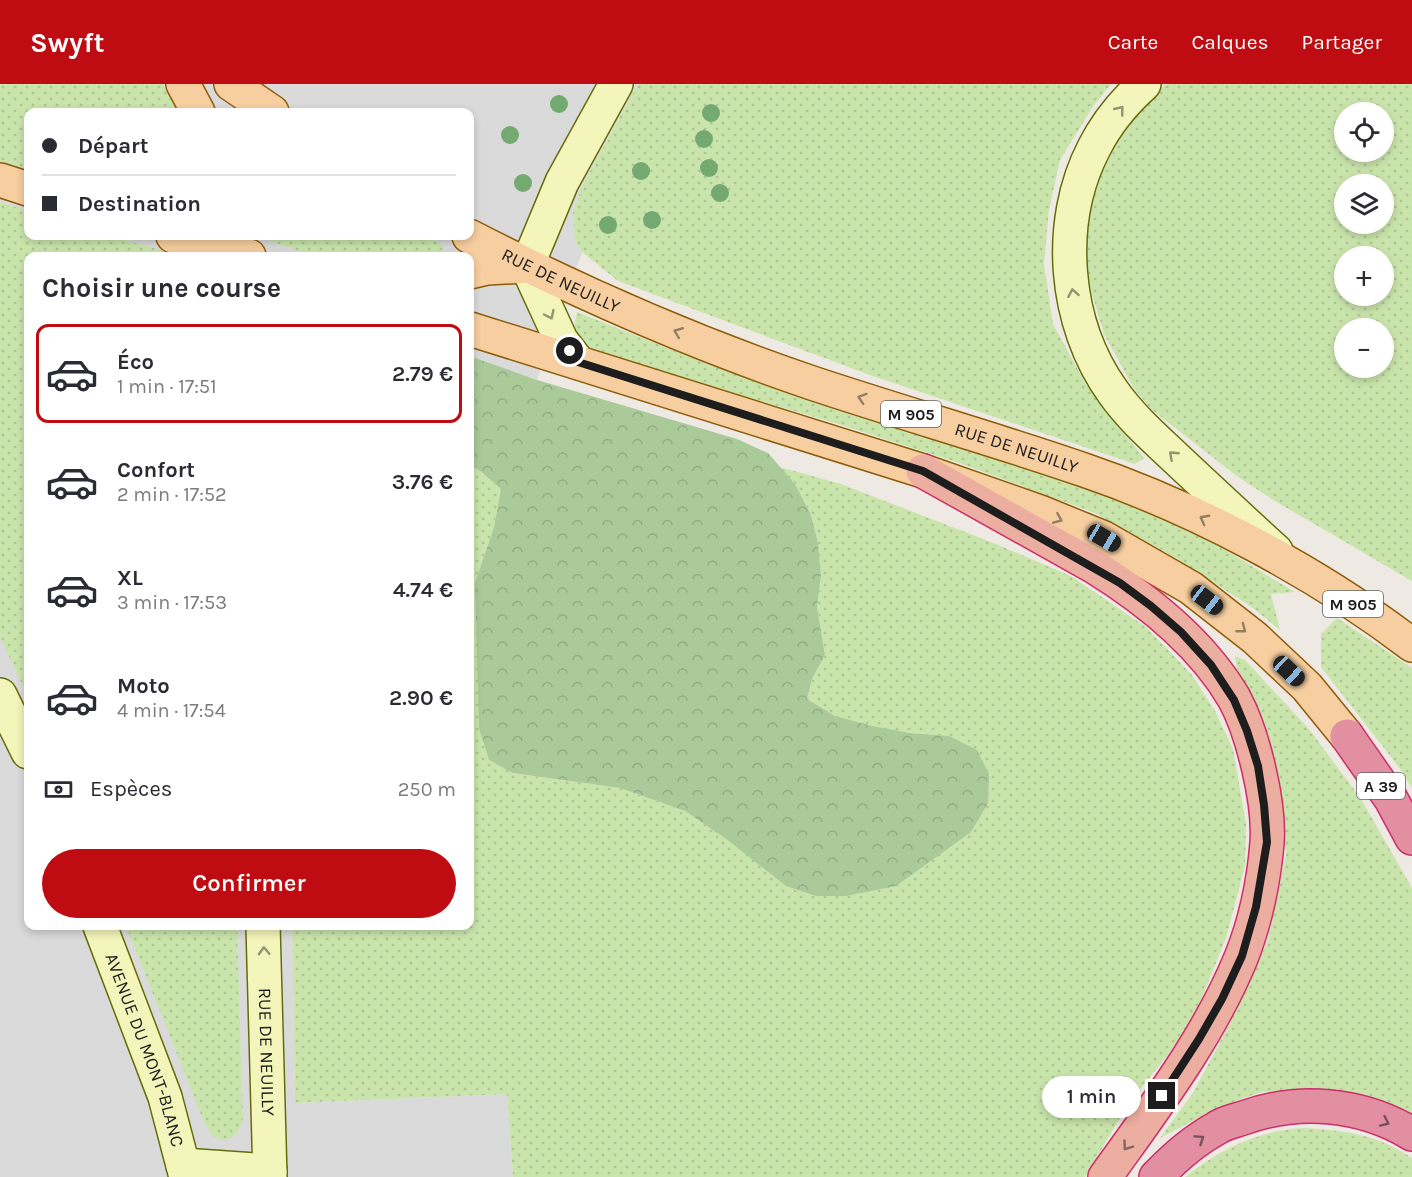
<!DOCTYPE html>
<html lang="fr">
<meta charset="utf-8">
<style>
body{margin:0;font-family:Karla,sans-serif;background:#f2f2f3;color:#2b2b33;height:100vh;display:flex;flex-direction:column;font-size:22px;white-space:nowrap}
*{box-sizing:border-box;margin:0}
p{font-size:20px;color:#7c7c81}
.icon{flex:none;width:33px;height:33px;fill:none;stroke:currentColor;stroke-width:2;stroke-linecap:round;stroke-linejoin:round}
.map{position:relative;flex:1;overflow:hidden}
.side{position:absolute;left:24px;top:168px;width:450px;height:678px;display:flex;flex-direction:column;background:#fff;border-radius:12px;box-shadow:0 3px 9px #0003}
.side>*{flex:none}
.top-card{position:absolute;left:24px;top:24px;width:450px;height:132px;border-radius:12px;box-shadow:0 3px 9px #0003;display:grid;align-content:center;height:132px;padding:0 18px;background:#fff}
.fabs{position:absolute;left:1334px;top:18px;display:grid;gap:12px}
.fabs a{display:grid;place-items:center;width:60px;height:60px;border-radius:50%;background:#fff;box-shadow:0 3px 9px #0003;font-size:30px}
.end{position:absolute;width:27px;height:27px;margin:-14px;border:8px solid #1d1d1d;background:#fff;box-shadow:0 0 0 3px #fff}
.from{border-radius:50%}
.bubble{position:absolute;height:42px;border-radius:21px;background:#fff;box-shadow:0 3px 9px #0003;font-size:20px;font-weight:600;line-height:42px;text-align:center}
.car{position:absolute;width:18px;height:36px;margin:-18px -9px;border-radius:8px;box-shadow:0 0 4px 2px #0007;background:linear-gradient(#222 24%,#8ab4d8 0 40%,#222 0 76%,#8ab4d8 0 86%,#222 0)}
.top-card b{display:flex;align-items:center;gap:21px;height:57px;font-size:22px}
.top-card b+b{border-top:2px solid #e1e1e2}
.top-card i{width:15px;height:15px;background:#2b2b33}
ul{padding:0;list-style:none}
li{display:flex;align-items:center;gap:18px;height:99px;margin:0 12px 9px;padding:0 6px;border:3px solid transparent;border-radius:12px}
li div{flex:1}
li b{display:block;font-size:22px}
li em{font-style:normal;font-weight:600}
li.active{border-color:#be0c12}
li>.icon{width:54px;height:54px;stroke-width:1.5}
h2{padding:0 18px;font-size:27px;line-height:72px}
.pay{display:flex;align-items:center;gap:15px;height:66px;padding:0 18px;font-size:22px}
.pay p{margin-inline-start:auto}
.button{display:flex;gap:12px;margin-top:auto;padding:12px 18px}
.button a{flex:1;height:69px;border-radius:36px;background:#be0c12;color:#fff;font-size:24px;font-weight:600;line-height:69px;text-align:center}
header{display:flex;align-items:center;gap:36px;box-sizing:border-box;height:84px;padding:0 30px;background:#be0c12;color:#fff}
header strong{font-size:28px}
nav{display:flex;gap:33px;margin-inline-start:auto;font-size:21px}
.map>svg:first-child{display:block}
.residential{fill:#dbdada;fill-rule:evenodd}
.grass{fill:url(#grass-dots);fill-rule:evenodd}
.forest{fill:url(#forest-crowns)}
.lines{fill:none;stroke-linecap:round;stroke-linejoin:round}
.secondary-casing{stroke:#656d0b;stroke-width:36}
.primary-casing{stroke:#8d5c09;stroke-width:36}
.trunk-casing{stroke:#cd2e6a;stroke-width:36}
.motorway-casing{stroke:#cd2e6a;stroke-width:36}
.secondary{stroke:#f4f5ba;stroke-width:33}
.primary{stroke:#f6cea0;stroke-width:33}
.trunk{stroke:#ecaea0;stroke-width:33}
.motorway{stroke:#e18fa1;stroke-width:33}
.tree{fill:#75a972}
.oneway{stroke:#939473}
.oneway2{stroke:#947e65}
.oneway3{stroke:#755058}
.oneway4{stroke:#84665e}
.route{stroke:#1d1d1d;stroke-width:8}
.labels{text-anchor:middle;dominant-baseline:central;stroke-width:4.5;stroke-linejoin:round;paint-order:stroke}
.shield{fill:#fff;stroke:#616161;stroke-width:1.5}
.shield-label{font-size:16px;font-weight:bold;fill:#1d1d1d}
.street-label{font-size:18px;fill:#1d1d1d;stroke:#fff}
</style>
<header>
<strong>Swyft</strong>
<nav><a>Carte</a><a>Calques</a><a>Partager</a></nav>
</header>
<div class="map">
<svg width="1412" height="1093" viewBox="0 0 1412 1093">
<defs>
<pattern id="grass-dots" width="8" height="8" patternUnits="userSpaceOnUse" patternTransform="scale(1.5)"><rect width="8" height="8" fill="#cae5ac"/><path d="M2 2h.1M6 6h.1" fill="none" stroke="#adc494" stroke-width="1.8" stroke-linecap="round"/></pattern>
<pattern id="forest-crowns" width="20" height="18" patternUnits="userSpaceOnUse" patternTransform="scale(1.5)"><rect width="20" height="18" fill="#aaca9a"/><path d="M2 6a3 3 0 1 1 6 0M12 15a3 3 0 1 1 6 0" fill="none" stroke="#92ad84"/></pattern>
</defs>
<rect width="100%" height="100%" fill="#eeeae3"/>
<path class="residential" d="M0 0H638L582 102 573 129 575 157 582 168 537 296 470 272V172H28V842H292L295 1019 507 1010 513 1093H0ZM28 28H470V152H28Z"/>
<g class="grass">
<polygon points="0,0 163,0 178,28 28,28 28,86 0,77"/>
<polygon points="638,0 1111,0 1094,21 1060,76 1049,126 1044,180 1053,240 1085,299 1144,374 1135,380 870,291 618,197 582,168 575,157 573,129 582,102"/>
<path d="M1166 0H1412V497L1275 417 1238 393 1151 325 1133 303 1104 250 1090 203 1084 160 1092 108 1121 52 1143 20ZM1344 28H1383V68H1344ZM1344 100H1383V140H1344ZM1344 172H1383V212H1344ZM1344 244H1383V284H1344Z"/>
<polygon points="0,118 28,127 28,152 111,152 181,172 28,172 28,613 0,553"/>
<polygon points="264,152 427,152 442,161 443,164 437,172 315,172 265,155"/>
<path d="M577 228C661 262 746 296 832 323 956 363 1084 396 1201 453 1233 469 1264 490 1295 508L1271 510 1280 546 1250 522 1167 469 1095 429 962 380 835 339 596 269 583 256 574 243Z"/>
<path d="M470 382 479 386 501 405 494 443 475 499 513 689 620 704 685 727 729 757 949 652C913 649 869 647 835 632 825 628 816 620 807 615L812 595 825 571 817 523 821 492 818 459 811 431 795 400 780 383 841 400 996 460 1071 492 1146 543 1192 591 1215 627 1233 665 1246 740 1245 782 1226 854 1195 931 1167 972 1129 1019 1085 1093H513L507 1010 295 1019 292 842H470Z"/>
<polygon points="1337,534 1412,584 1412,704 1401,686 1321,583 1321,550"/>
<path d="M1235 572 1245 576 1309 645 1361 715 1412 804V1029C1371 1011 1327 1004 1283 1007 1274 1008 1264 1007 1256 1010 1222 1020 1191 1038 1160 1054L1193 1009 1230 939 1268 856 1286 771 1282 722 1276 682 1254 616 1237 586Z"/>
<path d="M126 842H237L243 1035C240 1048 230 1062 215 1053 210 1050 207 1043 204 1038Z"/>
<path d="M1305 1044C1347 1047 1376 1050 1412 1074V1093H1185C1220 1065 1259 1046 1305 1044Z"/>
</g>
<polygon class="forest" points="470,272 537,296 737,355 768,369 795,400 811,431 818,459 821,492 817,523 825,571 812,595 807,615 835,632 872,642 910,649 949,652 977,666 989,690 988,719 971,748 896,802 846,812 816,812 786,802 729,757 685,727 620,704 513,689 489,676 479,644 475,499 494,443 501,405 479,386 470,382"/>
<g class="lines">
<g class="secondary-casing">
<g id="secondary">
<path d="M1144 0C1124 18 1106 40 1094 64 1055 139 1064 240 1113 308 1132 335 1158 357 1182 380 1213 409 1244 438 1276 467"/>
<polyline points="578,278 561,256 527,182 562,98 616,0"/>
<polyline points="0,611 28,668"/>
<path id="s1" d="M100 842 165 1013 186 1093"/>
<path id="s2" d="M263 842 270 1093"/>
<polyline points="183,1081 270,1087"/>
</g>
</g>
<g class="primary-casing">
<g id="primary">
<polyline points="183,0 198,28"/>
<polyline points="231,0 272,28"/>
<polyline points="0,96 28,105"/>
<polyline points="173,152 249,172"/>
<path id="s3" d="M469 152C580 209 694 259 812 299 902 329 994 355 1084 386 1196 424 1318 489 1412 561"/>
<polyline points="470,188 487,184 527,182"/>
<polyline points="470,245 923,387 1040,428 1104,454 1191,504 1255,554 1307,603 1347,652"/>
</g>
</g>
<g class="trunk-casing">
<path id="trunk" d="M923 387 1093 482C1148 516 1201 558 1234 614 1253 649 1270 719 1267 759 1264 796 1255 839 1241 874 1208 954 1155 1023 1105 1093"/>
</g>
<g class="motorway-casing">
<g id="motorway">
<polyline points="1347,652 1391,715 1412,754"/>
<path d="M1156 1093C1174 1074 1193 1057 1217 1044 1224 1039 1234 1037 1243 1034 1299 1014 1361 1019 1412 1050"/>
</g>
</g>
<use href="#secondary" class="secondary"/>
<use href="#primary" class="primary"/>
<use href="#trunk" class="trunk"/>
<use href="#motorway" class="motorway"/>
</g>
<g class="tree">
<circle cx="559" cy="20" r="9"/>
<circle cx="711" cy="29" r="9"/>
<circle cx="510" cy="51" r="9"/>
<circle cx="704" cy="55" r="9"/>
<circle cx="709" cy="84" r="9"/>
<circle cx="641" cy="87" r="9"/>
<circle cx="523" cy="99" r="9"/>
<circle cx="720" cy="109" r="9"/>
<circle cx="652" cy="136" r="9"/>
<circle cx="608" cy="141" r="9"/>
</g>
<defs><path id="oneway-chevron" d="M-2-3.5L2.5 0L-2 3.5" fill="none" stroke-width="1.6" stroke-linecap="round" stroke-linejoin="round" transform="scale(1.5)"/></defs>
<g class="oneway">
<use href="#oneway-chevron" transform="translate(1120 26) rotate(-51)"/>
<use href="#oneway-chevron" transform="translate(1073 209) rotate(-100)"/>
<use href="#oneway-chevron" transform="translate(550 231) rotate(65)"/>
<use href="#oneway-chevron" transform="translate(1173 371) rotate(-137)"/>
<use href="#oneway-chevron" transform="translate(264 867) rotate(-92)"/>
</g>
<g class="oneway2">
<use href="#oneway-chevron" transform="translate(678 248) rotate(-158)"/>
<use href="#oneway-chevron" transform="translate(862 314) rotate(-162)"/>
<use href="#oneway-chevron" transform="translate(1058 435) rotate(23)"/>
<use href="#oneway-chevron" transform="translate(1204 435) rotate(-152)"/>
<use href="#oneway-chevron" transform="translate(1242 545) rotate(38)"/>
</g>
<g class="oneway3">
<use href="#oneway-chevron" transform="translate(1385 1038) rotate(24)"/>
<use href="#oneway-chevron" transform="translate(1200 1055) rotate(-34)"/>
</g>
<use class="oneway4" href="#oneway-chevron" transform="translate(1127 1062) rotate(125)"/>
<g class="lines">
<polyline class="route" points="570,267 578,278 923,387 1120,499 1151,522 1181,548 1211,581 1234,616 1247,647 1258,682 1264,721 1267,758 1256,823 1242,872 1222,915 1199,955 1162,1012"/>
</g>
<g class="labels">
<g class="shield">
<rect x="881" y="317" width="60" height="26" rx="4.5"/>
<rect x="1323" y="507" width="60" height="26" rx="4.5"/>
<rect x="1357" y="689" width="48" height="26" rx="4.5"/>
</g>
<g class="shield-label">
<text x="911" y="330">M 905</text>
<text x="1353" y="520">M 905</text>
<text x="1381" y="702">A 39</text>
</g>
<g class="street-label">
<text stroke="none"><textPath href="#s3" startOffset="102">RUE DE NEUILLY</textPath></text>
<text stroke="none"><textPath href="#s3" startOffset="588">RUE DE NEUILLY</textPath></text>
<text stroke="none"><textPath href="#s1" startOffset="132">AVENUE DU MONT-BLANC</textPath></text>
<text stroke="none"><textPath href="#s2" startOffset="126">RUE DE NEUILLY</textPath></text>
</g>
</g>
</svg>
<div class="fabs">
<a><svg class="icon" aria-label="locate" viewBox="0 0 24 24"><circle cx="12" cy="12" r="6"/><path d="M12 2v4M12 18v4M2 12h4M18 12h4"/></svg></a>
<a><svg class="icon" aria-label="layers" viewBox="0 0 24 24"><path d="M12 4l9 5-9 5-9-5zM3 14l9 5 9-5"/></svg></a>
<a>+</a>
<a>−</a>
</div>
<i class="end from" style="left:570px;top:267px"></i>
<i class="end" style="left:1162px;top:1012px"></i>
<div class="bubble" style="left:1042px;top:992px;width:99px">1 min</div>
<i class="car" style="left:1104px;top:454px;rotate:120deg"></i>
<i class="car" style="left:1207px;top:516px;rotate:128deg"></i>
<i class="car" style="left:1289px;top:587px;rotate:133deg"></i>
<div class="top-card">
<b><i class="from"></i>Départ</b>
<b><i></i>Destination</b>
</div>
<section class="side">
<h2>Choisir une course</h2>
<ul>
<li class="active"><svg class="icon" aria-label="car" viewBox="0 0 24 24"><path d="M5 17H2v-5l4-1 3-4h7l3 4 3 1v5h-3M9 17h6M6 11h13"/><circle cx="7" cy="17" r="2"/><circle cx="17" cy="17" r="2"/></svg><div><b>Éco</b><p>1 min · 17:51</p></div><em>2.79 €</em></li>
<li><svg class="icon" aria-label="car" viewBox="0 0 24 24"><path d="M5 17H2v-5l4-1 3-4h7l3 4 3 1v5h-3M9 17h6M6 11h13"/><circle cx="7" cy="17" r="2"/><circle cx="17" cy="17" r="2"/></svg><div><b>Confort</b><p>2 min · 17:52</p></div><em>3.76 €</em></li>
<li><svg class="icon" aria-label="car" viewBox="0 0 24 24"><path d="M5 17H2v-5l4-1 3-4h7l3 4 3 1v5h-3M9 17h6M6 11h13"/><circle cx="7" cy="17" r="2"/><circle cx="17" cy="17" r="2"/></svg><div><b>XL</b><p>3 min · 17:53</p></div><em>4.74 €</em></li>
<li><svg class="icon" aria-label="car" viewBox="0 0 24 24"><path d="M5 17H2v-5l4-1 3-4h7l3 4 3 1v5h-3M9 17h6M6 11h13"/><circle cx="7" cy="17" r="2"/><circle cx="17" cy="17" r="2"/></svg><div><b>Moto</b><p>4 min · 17:54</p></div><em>2.90 €</em></li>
</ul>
<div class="pay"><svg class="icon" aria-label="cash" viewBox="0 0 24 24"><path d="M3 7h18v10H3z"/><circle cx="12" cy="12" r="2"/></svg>Espèces<p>250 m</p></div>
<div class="button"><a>Confirmer</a></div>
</section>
</div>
